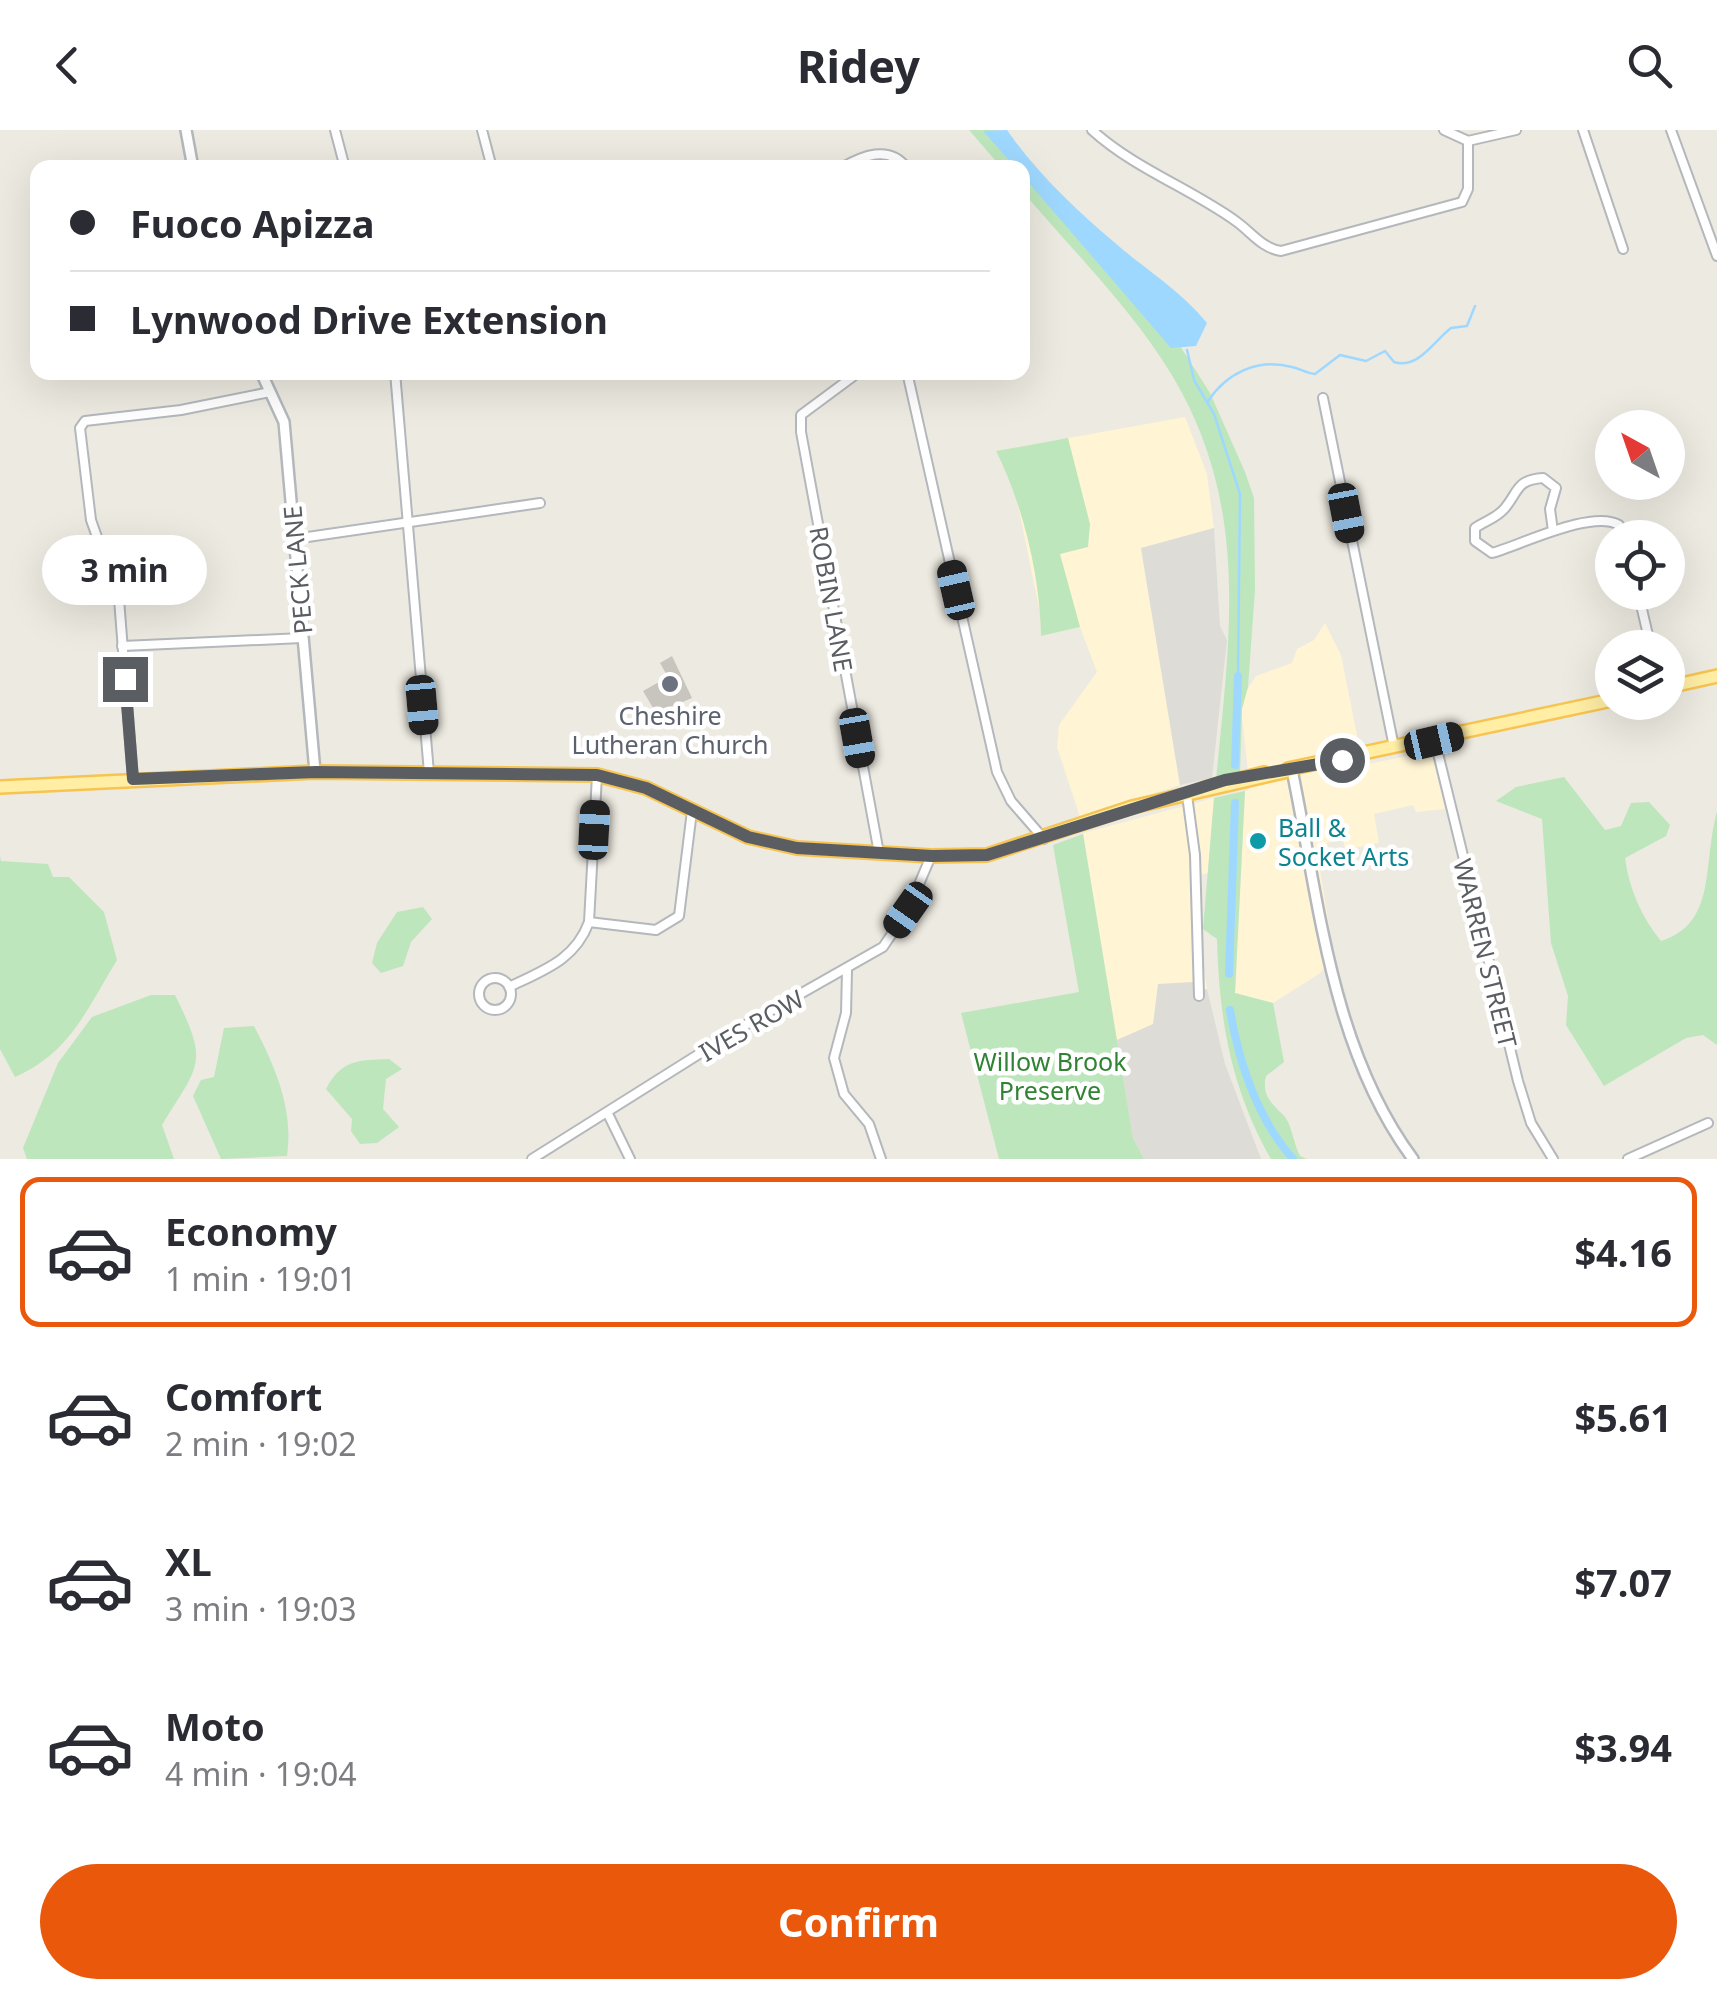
<!DOCTYPE html>
<meta charset="utf-8">
<style>
body{margin:0;font-family:"Noto Sans",sans-serif;background:#f2f2f3;color:#2b2b33;height:100vh;display:flex;flex-direction:column;font-size:38px;white-space:nowrap}
*{box-sizing:border-box;margin:0}
p{font-size:32px;color:#7c7c81}
.icon{flex:none;width:55px;height:55px;fill:none;stroke:currentColor;stroke-width:2;stroke-linecap:round;stroke-linejoin:round}
.map{position:relative;height:1029px;overflow:hidden}
.panel{display:flex;flex-direction:column;background:#fff;flex:1}
.panel>*{flex:none}
.guide{position:absolute;left:30px;top:30px;width:1000px;height:220px;border-radius:20px;box-shadow:0 10px 40px #0002;display:grid;align-content:center;height:220px;padding:0 40px;background:#fff}
.needle{width:65px;rotate:320deg}
.fabs{position:absolute;left:1595px;top:280px;display:grid;gap:20px}
.fabs a{display:grid;place-items:center;width:90px;height:90px;border-radius:50%;background:#fff;box-shadow:0 10px 40px #0002;font-size:50px}
.end{position:absolute;width:45px;height:45px;margin:-22px;border:12px solid #5a5e63;background:#fff;box-shadow:0 0 0 5px #fff}
.from{border-radius:50%}
.bubble{position:absolute;height:70px;border-radius:35px;background:#fff;box-shadow:0 10px 40px #0002;font-size:32px;font-weight:700;line-height:70px;text-align:center}
.car{position:absolute;width:30px;height:60px;margin:-30px -15px;border-radius:12px;box-shadow:0 0 8px 2px #0007;background:linear-gradient(#222 24%,#8ab4d8 0 40%,#222 0 76%,#8ab4d8 0 86%,#222 0)}
.guide b{display:flex;align-items:center;gap:35px;height:95px;font-size:38px}
.guide b+b{border-top:2px solid #e1e1e2}
.guide i{width:25px;height:25px;background:#2b2b33}
ul{padding:18px 0 0;list-style:none}
li{display:flex;align-items:center;gap:30px;height:150px;margin:0 20px 15px;padding:0 20px;border:5px solid transparent;border-radius:20px}
li div{flex:1}
li b{display:block;font-size:38px}
li em{font-style:normal;font-weight:700}
li.current{border-color:#ea580c}
li>.icon{width:90px;height:90px;stroke-width:1.5}
.button{display:flex;gap:20px;margin-top:auto;padding:20px 40px}
.button a{flex:1;height:115px;border-radius:60px;background:#ea580c;color:#fff;font-size:40px;font-weight:700;line-height:115px;text-align:center}
header{display:flex;justify-content:space-between;align-items:center;height:130px;padding:0 40px;background:#fff;font-size:45px;font-weight:700}
.map>svg:first-child{display:block}
.commercial{fill:#fff4d4}
.industrial{fill:#dedcd6}
.green{fill:#bde6bc}
.water{fill:#9fd8ff}
.lines{fill:none;stroke-linecap:round;stroke-linejoin:round}
.stream{stroke:#9fd8ff;stroke-width:2.5}
.canal{stroke:#9fd8ff;stroke-width:8}
.building{fill:#c8c5be}
.minor-casing{stroke:#b4b8bc;stroke-width:12}
.tertiary-casing{stroke:#b4b8bc;stroke-width:14}
.primary-casing{stroke:#f7c451;stroke-width:16}
.minor{stroke:#fff;stroke-width:8}
.tertiary{stroke:#fff;stroke-width:9}
.primary{stroke:#ffeea4;stroke-width:11}
.route{stroke:#5a5e63;stroke-width:12}
.worship-dot{fill:#6b7280;stroke:#fff;stroke-width:4}
.culture-dot{fill:#0f9aa8;stroke:#fff;stroke-width:4}
.labels{text-anchor:middle;dominant-baseline:central;stroke-width:9;stroke-linejoin:round;paint-order:stroke}
.street-label{font-size:25px;fill:#5a5e63;stroke:#fff}
.worship-label{font-size:25px;fill:#5b616d;stroke:#fff}
.culture-label{font-size:25px;fill:#0d838f;stroke:#fff;text-anchor:start}
.park-label{font-size:25px;fill:#308332;stroke:#fff}
</style>
<header><svg class="icon" aria-label="back" viewBox="0 0 24 24"><path d="M15 5l-7 7 7 7"/></svg>Ridey<svg class="icon" aria-label="search" viewBox="0 0 24 24"><circle cx="10" cy="10" r="6"/><path d="M15 15l6 6"/></svg></header>
<div class="map">
<svg width="1717" height="1029" viewBox="0 0 1717 1029">
<rect width="100%" height="100%" fill="#edeae1"/>
<g class="commercial">
<polygon points="1185,287 1207,344 1214,398 1141,419 1180,655 1080,687 1057,617 1059,595 1097,542 1080,497 1041,506 1040,483 1015,360 996,321"/>
<polygon points="1325,493 1341,525 1363,635 1431,621 1445,679 1416,682 1413,675 1374,684 1379,713 1345,720 1343,709 1316,716 1334,826 1319,844 1273,873 1235,863 1245,661 1250,659 1240,571 1256,546 1292,533 1297,519 1314,510"/>
<polygon points="1214,668 1208,743 1200,745 1199,813 1207,859 1158,876 1153,895 1117,910 1083,703"/>
</g>
<g class="industrial">
<polygon points="1214,398 1220,496 1227,510 1212,648 1180,655 1141,418"/>
<polygon points="1193,852 1195,861 1207,859 1225,934 1261,1029 1144,1029 1133,1008 1117,910 1153,894 1158,854"/>
</g>
<g class="green">
<path d="M969 0H998L1175 208 1210 263 1245 342 1254 368 1255 460 1248 557 1242 579 1240 645 1216 650C1231 496 1252 362 1159 225 1120 167 1068 115 1023 62L1022 38 1001 37Z"/>
<path d="M1068 308 1090 394 1088 417 1060 424 1080 497 1041 506C1040 445 1023 375 996 321Z"/>
<path d="M1564 647 1605 700 1621 696 1631 673 1649 672 1670 695 1666 706 1625 728C1629 759 1642 788 1661 811 1717 793 1702 738 1717 681V915L1703 905 1686 908 1604 956 1566 895 1568 866 1551 813 1542 689 1496 671 1516 657Z"/>
<path d="M1245 661 1235 863 1273 873 1284 932 1266 946C1261 967 1273 974 1285 987 1292 996 1294 1015 1300 1026L1307 1029H1271C1231 959 1219 889 1217 809L1203 799 1214 668Z"/>
<polygon points="1083,704 1133,1008 1144,1029 999,1029 961,883 1079,862 1053,715"/>
<path d="M0 726 1 731 48 734 53 747H69L104 782 117 830C87 879 70 923 15 947L0 919Z"/>
<polygon points="423,777 432,789 411,812 403,836 381,843 372,833 377,813 397,782"/>
<path d="M151 865H175C209 934 200 933 162 995L174 1029H27L23 1018 58 933 92 887Z"/>
<path d="M254 896C275 936 294 980 287 1026L221 1029 193 966 201 950 214 947 224 898Z"/>
<path d="M389 929 402 939 386 949 383 979 399 997 377 1013 360 1014 351 1001 352 989 326 959C341 930 358 930 389 929Z"/>
</g>
<path class="water" d="M1007 0C1035 41 1076 80 1114 112 1147 141 1178 158 1207 193L1196 216 1171 218 1023 46 1022 38 1015 37 983 1Z"/>
<g class="lines">
<g class="stream">
<polyline points="1187,220 1194,250 1214,284 1240,364 1238,546"/>
<path d="M1208 271C1227 243 1257 228 1292 237 1301 239 1306 243 1315 244L1340 225 1366 231 1385 221 1394 232C1418 240 1435 210 1451 198L1467 196 1475 176"/>
</g>
<g class="canal">
<polyline points="1235,635 1238,546"/>
<polyline points="1229,844 1235,673"/>
<path d="M1230 880C1239 933 1257 988 1293 1029"/>
</g>
</g>
<polygon class="building" points="672,526 692,568 656,583 643,561 668,547 660,533"/>
<g class="lines">
<g class="minor-casing">
<g id="minor">
<polyline points="335,0 345,38"/>
<polyline points="482,0 492,38"/>
<path d="M1092 0C1135 39 1190 58 1237 92 1252 103 1262 118 1281 121L1462 72 1468 59V11"/>
<polyline points="1444,0 1468,11"/>
<polyline points="1583,0 1623,119"/>
<polyline points="1671,0 1717,126"/>
<polyline points="1468,11 1516,0"/>
<path d="M841 38C862 26 889 14 907 38"/>
<polyline points="395,242 429,643"/>
<polyline points="859,242 801,285 801,302 879,723"/>
<polyline points="907,242 997,642 1011,671 1044,709"/>
<polyline points="1323,268 1394,617"/>
<path d="M1553 401 1550 379 1556 358 1543 348C1516 350 1519 361 1505 378 1497 388 1485 391 1475 398V411L1492 423C1521 415 1592 379 1619 395L1625 408"/>
<polyline points="294,409 540,373"/>
<polyline points="1638,462 1651,518"/>
<polyline points="122,516 302,508"/>
<polyline points="1435,611 1518,951 1531,993 1553,1029"/>
<polyline points="133,649 119,469 91,390 80,298 85,291 181,280 270,262"/>
<polyline points="1187,665 1195,725 1199,866"/>
<polyline points="589,792 656,800 679,786 692,681"/>
<polyline points="847,841 846,883 834,928 844,964 869,994 881,1029"/>
<circle cx="495" cy="864" r="16"/>
<path d="M509 857C544 840 575 830 589 792L597 645"/>
<polyline points="608,984 630,1029"/>
<polyline points="532,1029 742,897 883,817 908,780 931,726"/>
<polyline points="1628,1029 1708,993"/>
</g>
</g>
<g class="tertiary-casing">
<g id="tertiary">
<polyline points="186,0 193,38"/>
<polyline points="261,242 284,292 315,642"/>
<path d="M1292 640C1319 770 1331 919 1413 1029"/>
</g>
</g>
<g class="primary-casing">
<g id="primary">
<polyline points="1668,557 1717,546"/>
<polyline points="1288,639 1612,570"/>
<polyline points="0,657 315,642 597,645 646,658 748,707 797,718 931,726 987,725 1132,677 1292,640"/>
<polyline points="1205,658 1264,643"/>
</g>
</g>
<use href="#minor" class="minor"/>
<use href="#tertiary" class="tertiary"/>
<use href="#primary" class="primary"/>
</g>
<g class="lines">
<polyline class="route" points="125,549 133,649 316,642 597,645 646,658 748,707 797,718 932,726 987,725 1225,650 1342,630"/>
</g>
<circle class="worship-dot" cx="670" cy="554" r="10"/>
<circle class="culture-dot" cx="1258" cy="711" r="10"/>
<g class="labels">
<g class="street-label">
<text transform="translate(297 440) rotate(-95)">PECK LANE</text>
<text transform="translate(832 469) rotate(80)">ROBIN LANE</text>
<text transform="translate(1486 823) rotate(76)">WARREN STREET</text>
<text transform="translate(751 895) rotate(-30)">IVES ROW</text>
</g>
<g class="worship-label">
<text x="670" y="585">Cheshire<tspan x="670" dy="29">Lutheran Church</tspan></text>
</g>
<g class="culture-label">
<text x="1278" y="697">Ball &amp;<tspan x="1278" dy="29">Socket Arts</tspan></text>
</g>
<g class="park-label">
<text x="1050" y="931">Willow Brook<tspan x="1050" dy="29">Preserve</tspan></text>
</g>
</g>
</svg>
<div class="fabs">
<a><svg class="needle" viewBox="-14 -14 28 28"><path d="M0-13l5 13h-10z" fill="#e53935"/><path d="M0 13l5-13h-10z" fill="#7c7c81"/></svg></a>
<a><svg class="icon" aria-label="locate" viewBox="0 0 24 24"><circle cx="12" cy="12" r="6"/><path d="M12 2v4M12 18v4M2 12h4M18 12h4"/></svg></a>
<a><svg class="icon" aria-label="layers" viewBox="0 0 24 24"><path d="M12 4l9 5-9 5-9-5zM3 14l9 5 9-5"/></svg></a>
</div>
<i class="end from" style="left:1342px;top:630px"></i>
<i class="end" style="left:125px;top:549px"></i>
<div class="bubble" style="left:42px;top:405px;width:165px">3 min</div>
<i class="car" style="left:1346px;top:383px;rotate:169deg"></i>
<i class="car" style="left:956px;top:460px;rotate:347deg"></i>
<i class="car" style="left:422px;top:575px;rotate:175deg"></i>
<i class="car" style="left:857px;top:608px;rotate:170deg"></i>
<i class="car" style="left:1434px;top:611px;rotate:77deg"></i>
<i class="car" style="left:594px;top:700px;rotate:3deg"></i>
<i class="car" style="left:908px;top:780px;rotate:215deg"></i>
<div class="guide">
<b><i class="from"></i>Fuoco Apizza</b>
<b><i></i>Lynwood Drive Extension</b>
</div>
</div>
<section class="panel">
<ul>
<li class="current"><svg class="icon" aria-label="car" viewBox="0 0 24 24"><path d="M5 17H2v-5l4-1 3-4h7l3 4 3 1v5h-3M9 17h6M6 11h13"/><circle cx="7" cy="17" r="2"/><circle cx="17" cy="17" r="2"/></svg><div><b>Economy</b><p>1 min · 19:01</p></div><em>$4.16</em></li>
<li><svg class="icon" aria-label="car" viewBox="0 0 24 24"><path d="M5 17H2v-5l4-1 3-4h7l3 4 3 1v5h-3M9 17h6M6 11h13"/><circle cx="7" cy="17" r="2"/><circle cx="17" cy="17" r="2"/></svg><div><b>Comfort</b><p>2 min · 19:02</p></div><em>$5.61</em></li>
<li><svg class="icon" aria-label="car" viewBox="0 0 24 24"><path d="M5 17H2v-5l4-1 3-4h7l3 4 3 1v5h-3M9 17h6M6 11h13"/><circle cx="7" cy="17" r="2"/><circle cx="17" cy="17" r="2"/></svg><div><b>XL</b><p>3 min · 19:03</p></div><em>$7.07</em></li>
<li><svg class="icon" aria-label="car" viewBox="0 0 24 24"><path d="M5 17H2v-5l4-1 3-4h7l3 4 3 1v5h-3M9 17h6M6 11h13"/><circle cx="7" cy="17" r="2"/><circle cx="17" cy="17" r="2"/></svg><div><b>Moto</b><p>4 min · 19:04</p></div><em>$3.94</em></li>
</ul>
<div class="button"><a>Confirm</a></div>
</section>
